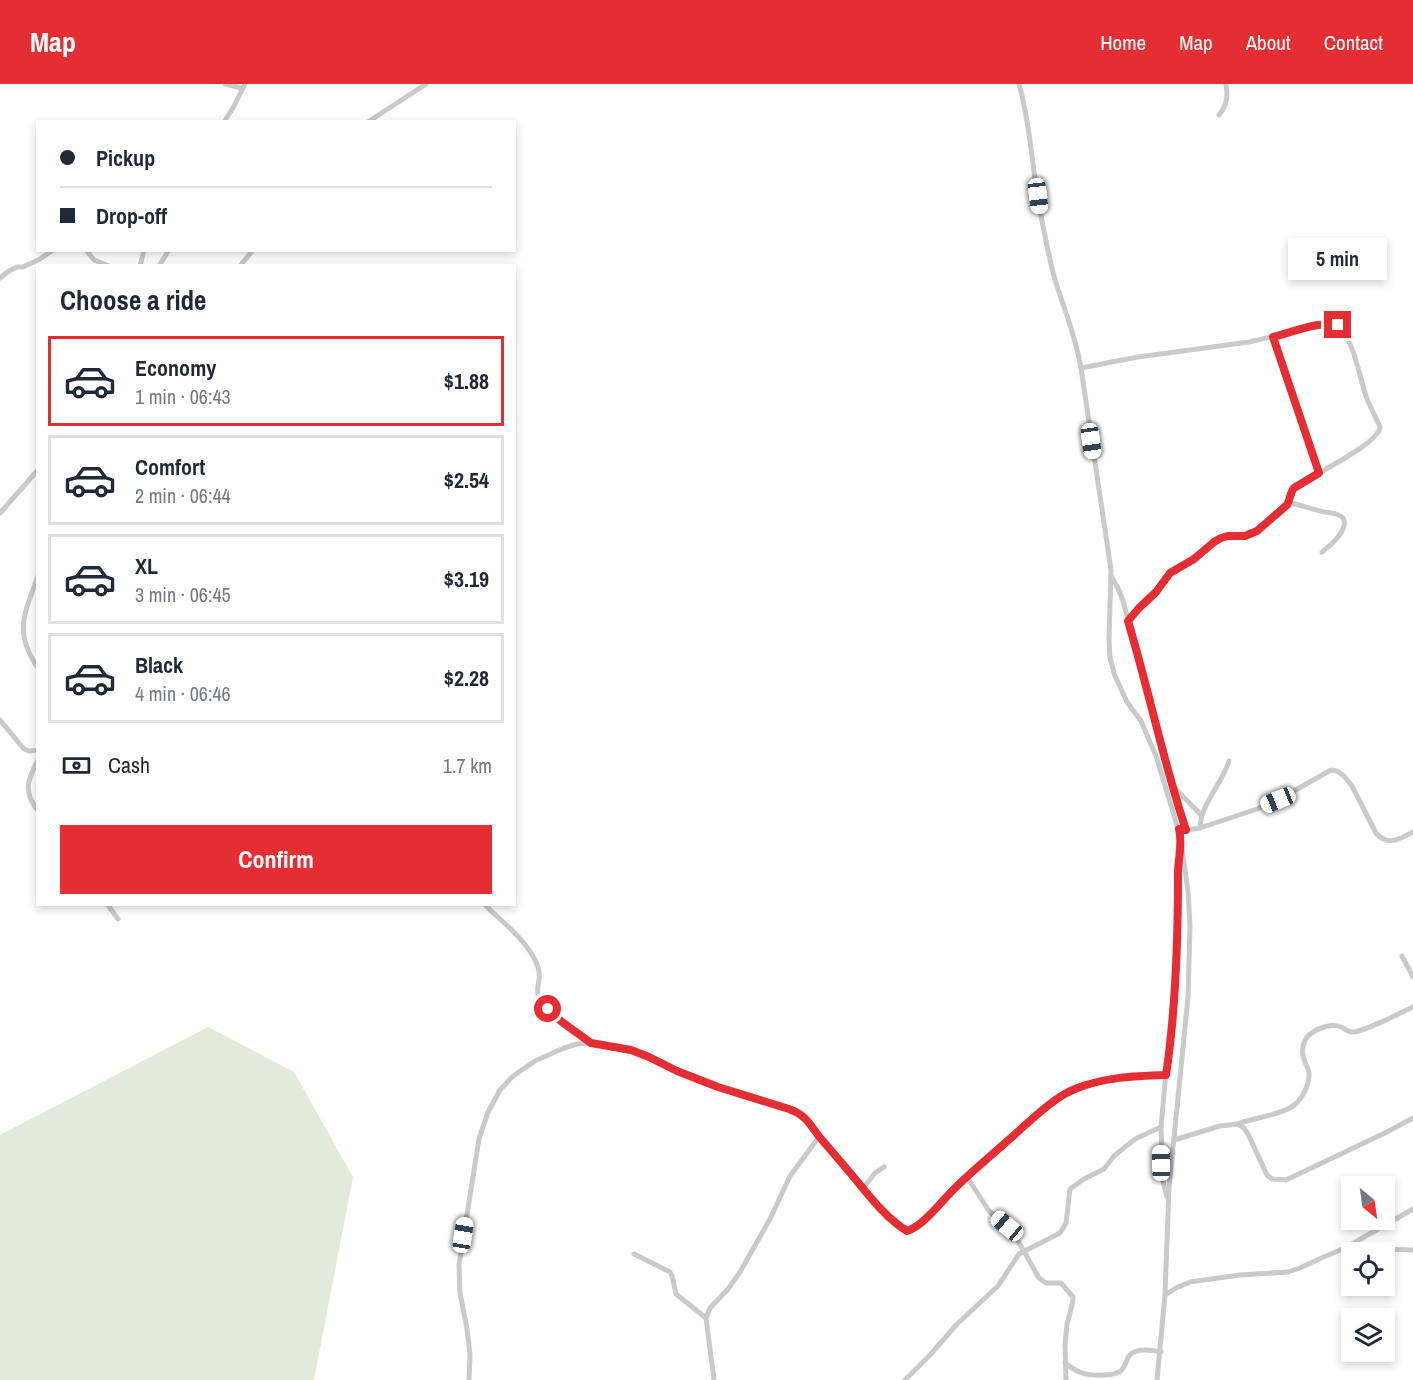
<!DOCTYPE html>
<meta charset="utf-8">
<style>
body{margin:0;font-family:"Archivo Narrow",sans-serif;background:#f6f6f7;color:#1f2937;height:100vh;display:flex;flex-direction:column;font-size:22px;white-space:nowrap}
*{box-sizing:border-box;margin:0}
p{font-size:20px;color:#747a83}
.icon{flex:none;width:33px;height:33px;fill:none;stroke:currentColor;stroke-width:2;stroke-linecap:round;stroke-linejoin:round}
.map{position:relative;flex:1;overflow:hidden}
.panel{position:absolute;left:36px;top:180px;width:480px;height:642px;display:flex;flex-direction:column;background:#fff;border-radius:0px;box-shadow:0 3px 9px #0003}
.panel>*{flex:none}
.top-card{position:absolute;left:36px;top:36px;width:480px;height:132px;border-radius:0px;box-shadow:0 3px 9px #0003;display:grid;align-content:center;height:132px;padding:0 24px;background:#fff}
.needle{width:39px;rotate:151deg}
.tools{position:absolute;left:1341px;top:1092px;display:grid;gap:12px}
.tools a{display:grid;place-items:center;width:54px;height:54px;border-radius:0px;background:#fff;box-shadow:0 3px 9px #0003;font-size:30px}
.end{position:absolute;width:27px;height:27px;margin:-14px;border:8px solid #e52d34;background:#fff;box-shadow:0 0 0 3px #fff}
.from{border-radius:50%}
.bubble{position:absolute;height:42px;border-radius:0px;background:#fff;box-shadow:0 3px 9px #0003;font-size:20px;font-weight:700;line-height:42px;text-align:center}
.car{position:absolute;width:18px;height:36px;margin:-18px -9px;border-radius:8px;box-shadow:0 0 4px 2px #0007;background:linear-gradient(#fff 24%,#345 0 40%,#fff 0 76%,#345 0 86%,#fff 0)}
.top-card b{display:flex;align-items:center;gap:21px;height:57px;font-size:22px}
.top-card b+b{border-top:2px solid #e0e1e3}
.top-card i{width:15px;height:15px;background:#1f2937}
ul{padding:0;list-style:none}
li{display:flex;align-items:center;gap:18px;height:90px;margin:0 12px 9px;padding:0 12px;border:3px solid #e0e1e3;border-radius:0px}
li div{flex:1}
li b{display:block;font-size:22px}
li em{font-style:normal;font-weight:700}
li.selected{border-color:#e52d34}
li>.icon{width:54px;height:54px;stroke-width:1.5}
h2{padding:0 24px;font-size:27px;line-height:72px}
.pay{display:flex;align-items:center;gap:15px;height:66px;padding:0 24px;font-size:22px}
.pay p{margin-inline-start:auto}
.cta{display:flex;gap:12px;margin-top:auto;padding:12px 24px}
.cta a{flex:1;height:69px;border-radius:0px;background:#e52d34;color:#fff;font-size:24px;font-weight:700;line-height:69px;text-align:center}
header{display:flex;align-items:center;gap:36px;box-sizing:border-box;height:84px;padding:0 30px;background:#e52d34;color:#fff}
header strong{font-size:28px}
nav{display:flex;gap:33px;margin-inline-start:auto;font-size:21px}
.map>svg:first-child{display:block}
.green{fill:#e2eada}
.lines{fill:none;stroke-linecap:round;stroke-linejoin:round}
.minor{stroke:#cacaca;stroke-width:5}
.route{stroke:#e52d34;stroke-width:8}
</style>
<header>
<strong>Map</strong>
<nav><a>Home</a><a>Map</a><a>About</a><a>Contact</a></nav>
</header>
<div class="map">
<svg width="1413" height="1296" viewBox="0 0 1413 1296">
<rect width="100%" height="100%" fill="#fff"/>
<polygon class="green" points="208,943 294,988 353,1093 314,1296 0,1296 0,1051"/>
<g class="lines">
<g class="minor">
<polyline points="225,0 242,4"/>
<path d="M1019 0C1031 42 1032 85 1040 127 1045 151 1049 176 1056 199 1065 227 1076 254 1081 284L1111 486 1109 555 1110 574 1115 592 1127 618 1141 637 1156 672 1180 751 1188 807 1190 841 1188 913 1169 1104 1165 1211 1157 1296"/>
<path d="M1219 31C1227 21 1228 13 1226 0"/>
<polyline points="224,38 233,24 245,0"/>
<polyline points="368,38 426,0"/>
<polyline points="86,166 94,176 109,182"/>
<polyline points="140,182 144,166"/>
<polyline points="159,182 169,166"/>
<polyline points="240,182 253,166"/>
<polyline points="0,194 9,187 17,183 23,183 40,175 53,166"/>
<polyline points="1273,253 1319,389"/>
<path d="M1081 284 1138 273 1249 258 1332 239 1338 241C1354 257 1359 291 1366 312 1370 323 1376 333 1380 343 1378 361 1310 392 1294 404 1290 409 1290 416 1287 421L1257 447 1245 452H1228L1221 454 1214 458 1194 475 1170 489 1156 508 1135 528 1128 537"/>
<path d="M1288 418C1301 421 1312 426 1325 428 1331 429 1339 429 1343 434 1350 445 1329 463 1322 468"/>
<polyline points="0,429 38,386"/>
<path d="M38 492C25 528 13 548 38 584"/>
<polyline points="1111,492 1118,504 1123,517 1142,585 1171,700 1186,746"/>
<polyline points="0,636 24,665 29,667 38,666"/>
<path d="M38 676C27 697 23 707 38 727"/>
<polyline points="1171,700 1201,731"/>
<path d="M1200 744C1200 721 1222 700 1229 677"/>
<path d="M1179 745 1186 746 1200 744 1257 725 1278 716 1331 686 1337 687 1344 692 1352 702 1376 749C1388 763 1399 755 1413 748"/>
<polyline points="107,820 118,835"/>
<path d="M484 820C502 838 522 852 534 874 538 881 540 889 539 896 538 901 537 904 538 910 541 927 577 949 591 959"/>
<polyline points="1402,872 1413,893"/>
<path d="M1237 1040C1254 1034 1274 1032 1290 1024 1301 1018 1310 1001 1309 988 1308 983 1305 980 1304 975 1301 967 1303 956 1310 950 1318 944 1332 939 1341 943 1345 945 1348 948 1353 948 1369 946 1397 930 1413 923"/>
<polyline points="1174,1056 1220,1042 1237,1040 1243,1043 1248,1050 1267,1091 1272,1095 1286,1096 1387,1048 1413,1034"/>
<polyline points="967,1093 989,1127 1013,1148 1039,1194 1046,1199 1061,1199 1073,1213 1073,1217 1067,1240 1065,1261 1066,1296"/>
<polyline points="863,1104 875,1089 884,1083"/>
<polyline points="1167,1113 1163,1097 1161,1043 1173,911 1177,854 1178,777 1180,761"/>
<polyline points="1346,1164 1413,1166"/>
<polyline points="634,1170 670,1188 672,1192 676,1210 706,1234"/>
<polyline points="1165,1211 1176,1204 1190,1198 1240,1191 1288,1188 1300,1184 1319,1175 1345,1164 1413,1125"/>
<path d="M1065 1279C1070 1283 1076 1287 1082 1289 1090 1292 1112 1292 1119 1288 1126 1284 1125 1278 1129 1272 1136 1263 1152 1266 1161 1268"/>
<path d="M469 1296 470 1270 467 1245 460 1209 459 1181 479 1055 488 1028 500 1006 513 992 535 977 564 964 577 960 591 959 631 966 677 987 718 1003 794 1027 810 1038 819 1053 875 1118 893 1136 907 1147C923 1143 942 1117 954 1105 973 1086 993 1070 1013 1052 1030 1037 1054 1013 1075 1005 1104 993 1135 992 1165 991"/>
<polyline points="714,1296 706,1234 710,1224 728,1205 740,1188 770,1135 790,1092 819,1053"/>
<polyline points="905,1296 930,1271 957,1240 998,1202 1019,1170 1060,1149 1066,1139 1070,1105 1084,1095 1104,1085 1114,1072 1135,1055 1161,1043"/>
</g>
</g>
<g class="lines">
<path class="route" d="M548 925 562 938 591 959 631 966 649 973 677 987 718 1003 789 1025C808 1032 810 1042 822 1056 835 1071 848 1086 861 1102 874 1118 889 1136 907 1147 923 1142 942 1117 954 1105 973 1086 993 1070 1013 1052 1030 1037 1054 1013 1075 1005 1104 993 1135 992 1166 991 1176 926 1178 856 1178 790 1178 773 1183 760 1179 745L1186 746C1163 677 1149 607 1128 537L1139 524 1156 508 1170 489 1194 475 1214 458 1221 454 1228 452H1245L1257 447 1287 421C1290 416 1290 409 1294 404L1319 389 1273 253C1290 249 1322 236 1338 241"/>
</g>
</svg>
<div class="tools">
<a><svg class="needle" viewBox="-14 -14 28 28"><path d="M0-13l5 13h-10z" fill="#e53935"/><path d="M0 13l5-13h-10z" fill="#747a83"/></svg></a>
<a><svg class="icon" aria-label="locate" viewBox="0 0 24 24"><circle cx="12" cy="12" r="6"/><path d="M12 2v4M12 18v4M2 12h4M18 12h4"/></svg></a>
<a><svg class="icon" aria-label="layers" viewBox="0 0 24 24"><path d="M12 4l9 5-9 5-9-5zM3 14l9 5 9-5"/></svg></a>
</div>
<i class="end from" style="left:548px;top:925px"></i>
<i class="end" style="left:1338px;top:241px"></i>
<div class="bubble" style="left:1288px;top:154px;width:99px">5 min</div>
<i class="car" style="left:1038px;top:112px;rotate:173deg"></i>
<i class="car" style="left:1091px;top:357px;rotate:172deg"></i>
<i class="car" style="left:1278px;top:716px;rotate:248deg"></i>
<i class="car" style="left:1161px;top:1079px;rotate:359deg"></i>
<i class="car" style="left:1007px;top:1142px;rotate:310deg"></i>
<i class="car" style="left:463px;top:1151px;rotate:9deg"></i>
<div class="top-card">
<b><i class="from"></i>Pickup</b>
<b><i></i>Drop-off</b>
</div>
<section class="panel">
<h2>Choose a ride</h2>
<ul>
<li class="selected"><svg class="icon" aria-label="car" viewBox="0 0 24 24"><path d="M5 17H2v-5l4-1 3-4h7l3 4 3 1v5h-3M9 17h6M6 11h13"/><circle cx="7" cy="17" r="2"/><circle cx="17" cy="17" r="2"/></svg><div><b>Economy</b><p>1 min · 06:43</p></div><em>$1.88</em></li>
<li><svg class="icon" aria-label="car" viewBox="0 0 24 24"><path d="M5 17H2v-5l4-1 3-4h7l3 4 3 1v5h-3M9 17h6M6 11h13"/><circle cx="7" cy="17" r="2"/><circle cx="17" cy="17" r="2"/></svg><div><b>Comfort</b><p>2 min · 06:44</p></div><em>$2.54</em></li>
<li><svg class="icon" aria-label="car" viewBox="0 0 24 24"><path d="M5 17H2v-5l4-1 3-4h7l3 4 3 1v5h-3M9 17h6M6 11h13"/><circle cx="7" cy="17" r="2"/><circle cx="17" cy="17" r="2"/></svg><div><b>XL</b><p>3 min · 06:45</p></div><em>$3.19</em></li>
<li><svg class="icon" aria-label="car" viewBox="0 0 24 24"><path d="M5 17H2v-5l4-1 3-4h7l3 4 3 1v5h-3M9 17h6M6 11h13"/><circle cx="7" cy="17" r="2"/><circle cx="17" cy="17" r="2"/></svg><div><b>Black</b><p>4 min · 06:46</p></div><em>$2.28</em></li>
</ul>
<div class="pay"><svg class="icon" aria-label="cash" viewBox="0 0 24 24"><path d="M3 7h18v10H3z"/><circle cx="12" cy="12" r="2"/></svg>Cash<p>1.7 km</p></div>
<div class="cta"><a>Confirm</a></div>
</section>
</div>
